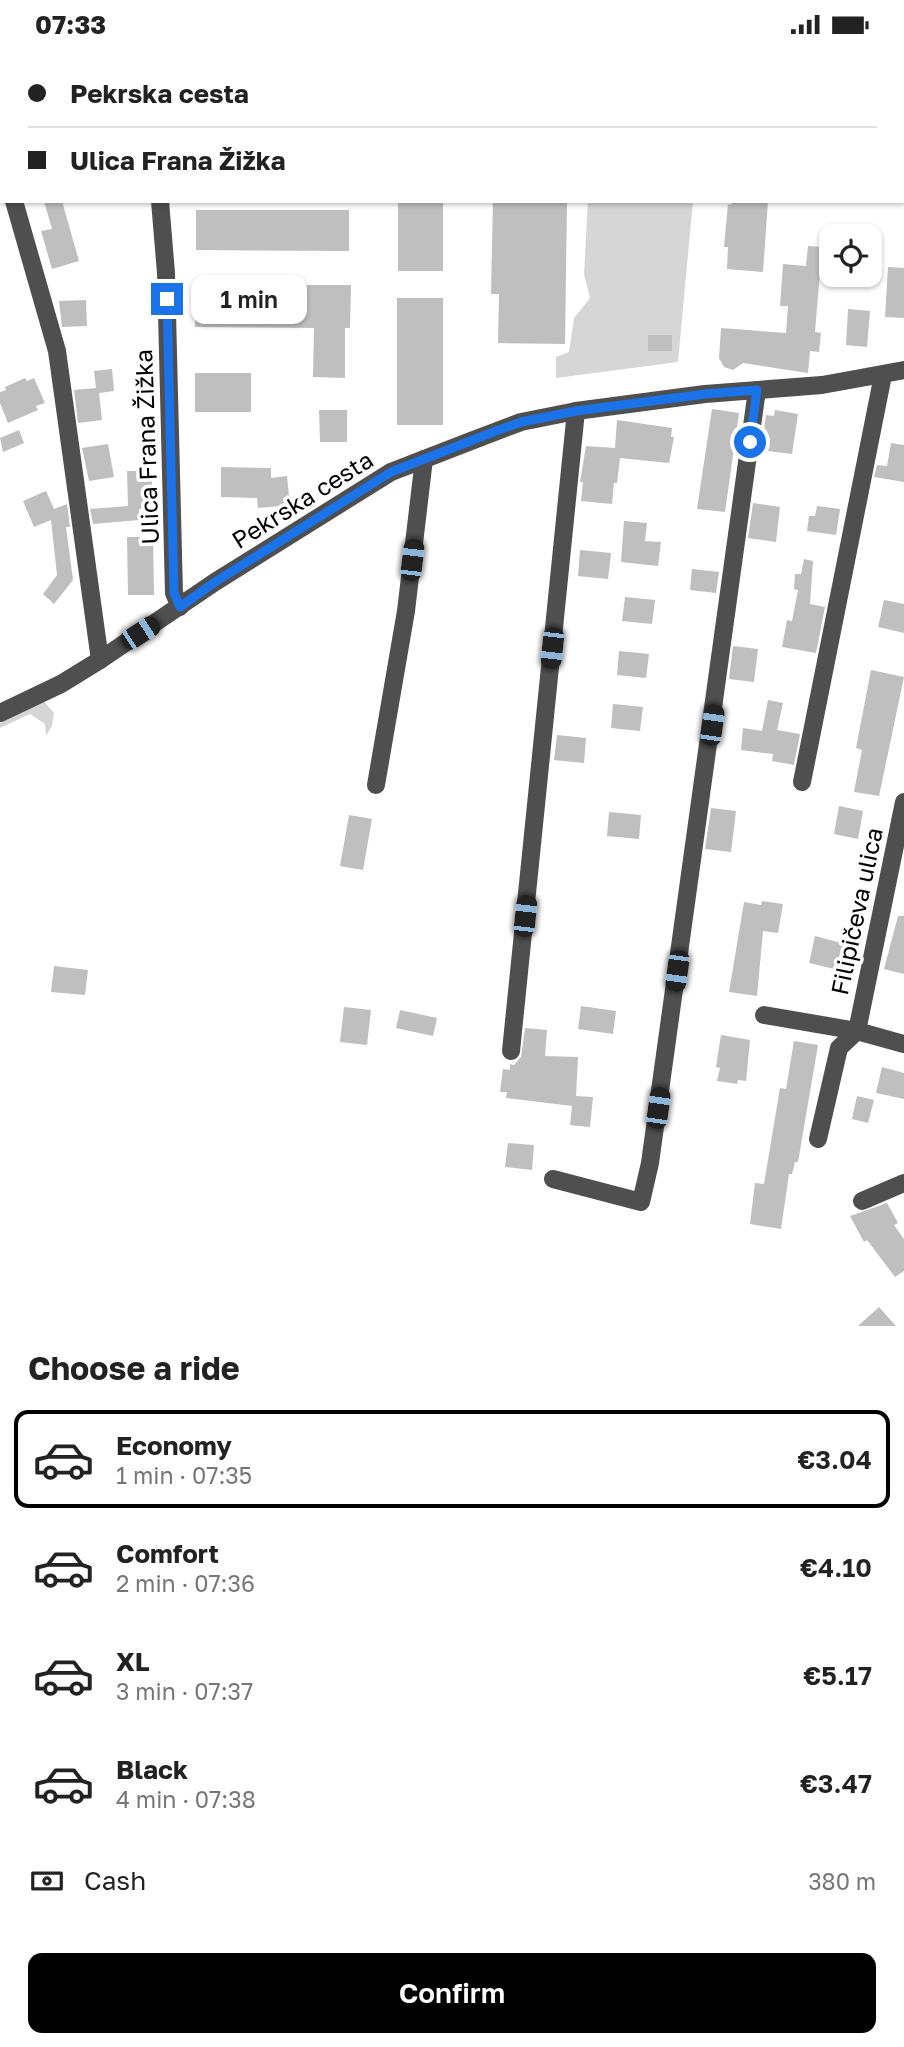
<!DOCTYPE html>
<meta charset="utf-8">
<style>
body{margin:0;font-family:"Golos Text",sans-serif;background:#f6f6f6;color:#222;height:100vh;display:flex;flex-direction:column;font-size:26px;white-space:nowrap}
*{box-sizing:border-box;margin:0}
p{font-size:23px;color:#767676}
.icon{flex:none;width:38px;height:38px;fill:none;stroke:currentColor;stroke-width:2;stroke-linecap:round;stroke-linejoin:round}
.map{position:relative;height:1277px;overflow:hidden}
.side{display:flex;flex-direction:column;background:#fff;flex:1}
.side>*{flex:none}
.guide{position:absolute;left:0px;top:0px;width:905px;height:154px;box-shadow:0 2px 5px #0004;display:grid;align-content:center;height:154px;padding:0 28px;background:#fff}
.buttons{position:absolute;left:819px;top:175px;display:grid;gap:14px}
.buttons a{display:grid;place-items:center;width:63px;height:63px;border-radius:14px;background:#fff;box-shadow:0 2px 5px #0004;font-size:35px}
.end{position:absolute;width:32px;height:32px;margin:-16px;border:9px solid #1a73e8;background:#fff;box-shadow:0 0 0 4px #fff}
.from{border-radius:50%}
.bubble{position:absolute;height:49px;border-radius:14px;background:#fff;box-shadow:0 2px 5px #0004;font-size:23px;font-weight:600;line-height:49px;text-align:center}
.car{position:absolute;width:21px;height:42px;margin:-21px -10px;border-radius:9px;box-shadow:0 0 5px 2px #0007;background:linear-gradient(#222 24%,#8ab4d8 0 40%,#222 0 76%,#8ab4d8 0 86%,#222 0)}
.guide b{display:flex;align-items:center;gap:24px;height:66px;font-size:26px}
.guide b+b{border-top:2px solid #e0e0e0}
.guide i{width:18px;height:18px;background:#222}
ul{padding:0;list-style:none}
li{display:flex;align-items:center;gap:21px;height:98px;margin:0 14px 10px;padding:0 14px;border:4px solid transparent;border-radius:14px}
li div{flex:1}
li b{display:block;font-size:26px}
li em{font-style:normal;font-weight:600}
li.current{border-color:#000}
li>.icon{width:63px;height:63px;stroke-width:1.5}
h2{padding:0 28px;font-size:32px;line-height:84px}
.pay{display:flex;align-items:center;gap:18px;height:77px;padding:0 28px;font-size:26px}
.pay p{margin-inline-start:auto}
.cta{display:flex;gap:14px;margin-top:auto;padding:14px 28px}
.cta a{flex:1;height:80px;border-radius:14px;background:#000;color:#fff;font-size:28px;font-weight:600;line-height:80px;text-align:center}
.status{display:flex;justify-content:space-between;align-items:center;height:49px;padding:0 35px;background:#fff;direction:ltr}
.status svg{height:19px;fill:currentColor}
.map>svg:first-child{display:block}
.green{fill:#d6d6d6}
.building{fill:#bfbfbf}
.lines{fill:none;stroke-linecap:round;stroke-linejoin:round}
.minor{stroke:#4f4f4f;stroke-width:18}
.route{stroke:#1a73e8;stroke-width:9}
.labels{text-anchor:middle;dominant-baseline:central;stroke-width:7;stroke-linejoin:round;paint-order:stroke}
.street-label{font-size:24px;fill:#000;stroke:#fff}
</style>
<div class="status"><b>07:33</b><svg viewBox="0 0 49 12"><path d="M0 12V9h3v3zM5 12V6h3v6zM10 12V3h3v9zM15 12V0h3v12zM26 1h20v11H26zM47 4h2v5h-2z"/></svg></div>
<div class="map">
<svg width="904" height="1277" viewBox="0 0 904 1277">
<rect width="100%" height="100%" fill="#fff"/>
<g class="green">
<polygon points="588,152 693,152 678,313 556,329 556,308 569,303 574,269 590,249 584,225"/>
<polygon points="44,652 54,664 52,677 46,687 45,675 30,665 0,679 0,674"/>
</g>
<g class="building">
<polygon points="44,152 62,152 79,212 52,220 41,182 52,180"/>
<rect x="398" y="152" width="45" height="70"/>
<polygon points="493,152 567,152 565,295 498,294 499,245 491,245"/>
<polygon points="732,152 768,152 763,223 727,220 728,198 724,198 728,155 731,156"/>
<polygon points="196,161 349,161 349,202 196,201"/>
<polygon points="808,197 822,198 815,283 821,284 819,303 810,302 808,324 743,314 733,321 724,318 719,309 721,279 786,284 788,257 780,257 783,215 806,217"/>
<polygon points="888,218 904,219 904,269 885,268"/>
<polygon points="195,236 351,236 350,279 345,279 345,329 313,328 314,279 195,278"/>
<rect x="397" y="249" width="46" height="127"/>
<polygon points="86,251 87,277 62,278 59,252"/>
<polygon points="848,260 870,262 867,298 846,296"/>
<rect x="648" y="286" width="24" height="16"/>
<polygon points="112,320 114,342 99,344 102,371 78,374 74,341 96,339 94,322"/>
<rect x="195" y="324" width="56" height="39"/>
<polygon points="25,329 27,332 34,329 45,354 36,357 38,361 8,374 0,354 0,343 6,341 5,338"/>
<polygon points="712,360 739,364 725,463 697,460"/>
<polygon points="319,361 347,361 347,393 320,393"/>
<polygon points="775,361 798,365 792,405 761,401 766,366 774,367"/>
<polygon points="617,371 672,379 671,388 674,388 669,414 620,409 617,434 614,434 612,455 581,452 583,433 580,433 586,397 615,399"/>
<polygon points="19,381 24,394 3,403 0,389"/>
<polygon points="891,394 904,396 904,433 874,428 877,416 887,417"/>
<polygon points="108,395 114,428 89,432 82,399"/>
<polygon points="221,418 271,419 271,429 287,427 290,456 258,459 257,449 221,448"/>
<polygon points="127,422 152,422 152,460 139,460 139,471 93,475 90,460 128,457"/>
<polygon points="46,442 54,460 67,455 70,478 66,478 73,531 54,555 43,545 57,526 51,471 34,478 23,452"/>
<polygon points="753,454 780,458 776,493 748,489"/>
<polygon points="817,457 840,460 836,486 807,482 809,467 815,467"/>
<polygon points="624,472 647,474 645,492 661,493 658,517 621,513"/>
<polygon points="127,488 153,488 154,546 128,546"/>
<polygon points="580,501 611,504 608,530 578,527"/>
<polygon points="804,510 813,512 810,555 825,558 816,604 782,598 787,571 792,572 798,541 794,540 795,525 801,525"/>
<polygon points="692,520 719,523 716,544 690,541"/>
<polygon points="625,548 655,551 652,575 622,572"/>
<polygon points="884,551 904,555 904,584 878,578"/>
<polygon points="733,597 758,600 754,633 729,630"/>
<polygon points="619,602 649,605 646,629 617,626"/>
<polygon points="871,621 904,628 879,747 854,743 862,701 856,699"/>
<polygon points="768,651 783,654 777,681 800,685 794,716 772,712 773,705 741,701 743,679 762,682"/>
<polygon points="613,655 643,658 640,682 611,679"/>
<polygon points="557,686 586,689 584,714 554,711"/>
<polygon points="839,757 863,762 858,790 834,785"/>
<polygon points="711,759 736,762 731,803 705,800"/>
<polygon points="609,763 641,766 639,790 607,787"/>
<polygon points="349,766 372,770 363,821 340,817"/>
<polygon points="762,852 783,855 778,884 763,882 757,947 729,943 744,853 761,856"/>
<polygon points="898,867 904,867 904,925 884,920"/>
<polygon points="815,887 849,896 843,922 809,914"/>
<polygon points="54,917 88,921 85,946 51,943"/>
<polygon points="581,957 616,962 613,985 578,980"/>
<polygon points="344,958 371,961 367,996 340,993"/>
<polygon points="400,961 437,969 433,987 396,979"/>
<polygon points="525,979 547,981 545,1007 578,1008 576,1047 593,1048 590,1078 570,1076 572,1057 506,1049 507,1043 500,1043 503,1020 510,1021 510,1015 514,1016 521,1008"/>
<polygon points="721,986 750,991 746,1032 738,1031 737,1035 717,1032 720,1019 716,1018"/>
<polygon points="794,992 818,996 798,1113 795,1113 792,1125 789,1125 781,1180 750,1175 755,1134 764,1135 780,1039 786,1040"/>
<polygon points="882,1018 904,1024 904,1050 876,1044"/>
<polygon points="857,1047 874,1051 868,1074 852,1070"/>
<polygon points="508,1094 534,1096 532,1121 505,1118"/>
<polygon points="887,1154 898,1174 894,1176 904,1190 904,1222 895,1228 867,1191 864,1193 850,1167"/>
<polygon points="879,1258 896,1277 858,1277"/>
</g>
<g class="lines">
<g class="minor">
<polyline points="144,0 144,2"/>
<polyline points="0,113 2,118"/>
<polyline points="14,152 57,302 100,611"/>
<polyline points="160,152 166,224 174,544 180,558"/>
<polyline points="0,664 61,635 100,611 215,533 391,423 471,392 521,373 576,362 705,345 822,336 904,321"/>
<polyline points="802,733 883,326"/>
<polyline points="376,736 406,562 424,410"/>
<polyline points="764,966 857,982 904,995"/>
<polyline points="511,1002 576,362"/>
<polyline points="818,1090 839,999 857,982 904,753"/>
<polyline points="553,1130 641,1153 650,1114 757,341"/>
<polyline points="862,1152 904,1134"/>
</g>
</g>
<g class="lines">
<polyline class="route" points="167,250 174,544 180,558 215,533 391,423 496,382 521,373 576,362 705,345 757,341 750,393"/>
</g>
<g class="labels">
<g class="street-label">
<text transform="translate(146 398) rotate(-92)">Ulica Frana Žižka</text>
<text transform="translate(302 450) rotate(-32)">Pekrska cesta</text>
<text transform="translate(856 862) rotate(-78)">Filipičeva ulica</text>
</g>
</g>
</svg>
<div class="buttons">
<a><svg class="icon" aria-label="locate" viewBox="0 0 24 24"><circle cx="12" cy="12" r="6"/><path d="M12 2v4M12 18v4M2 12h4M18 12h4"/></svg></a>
</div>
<i class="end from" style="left:750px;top:393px"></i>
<i class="end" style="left:167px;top:250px"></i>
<div class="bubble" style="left:191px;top:226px;width:116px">1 min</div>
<i class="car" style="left:412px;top:511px;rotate:7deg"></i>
<i class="car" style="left:140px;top:584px;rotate:57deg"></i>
<i class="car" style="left:552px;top:599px;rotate:186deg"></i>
<i class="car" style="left:712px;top:676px;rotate:8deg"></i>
<i class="car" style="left:525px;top:867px;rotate:6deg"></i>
<i class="car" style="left:677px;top:922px;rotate:188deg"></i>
<i class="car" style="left:658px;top:1059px;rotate:8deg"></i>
<div class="guide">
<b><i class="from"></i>Pekrska cesta</b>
<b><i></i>Ulica Frana Žižka</b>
</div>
</div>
<section class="side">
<h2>Choose a ride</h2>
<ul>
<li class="current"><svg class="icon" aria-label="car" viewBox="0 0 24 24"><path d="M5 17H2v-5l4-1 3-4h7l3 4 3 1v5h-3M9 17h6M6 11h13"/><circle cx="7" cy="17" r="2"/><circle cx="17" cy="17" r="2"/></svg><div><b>Economy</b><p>1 min · 07:35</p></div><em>€3.04</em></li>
<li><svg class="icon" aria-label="car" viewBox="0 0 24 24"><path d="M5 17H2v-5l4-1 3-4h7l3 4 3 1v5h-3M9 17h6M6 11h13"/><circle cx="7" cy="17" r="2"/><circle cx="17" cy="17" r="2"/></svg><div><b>Comfort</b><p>2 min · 07:36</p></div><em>€4.10</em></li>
<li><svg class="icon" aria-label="car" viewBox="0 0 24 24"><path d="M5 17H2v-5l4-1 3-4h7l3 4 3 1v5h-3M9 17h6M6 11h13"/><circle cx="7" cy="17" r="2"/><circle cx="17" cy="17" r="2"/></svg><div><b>XL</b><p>3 min · 07:37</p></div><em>€5.17</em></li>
<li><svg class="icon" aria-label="car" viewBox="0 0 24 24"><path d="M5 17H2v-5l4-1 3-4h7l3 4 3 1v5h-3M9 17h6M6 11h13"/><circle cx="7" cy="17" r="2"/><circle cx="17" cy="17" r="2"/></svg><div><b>Black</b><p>4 min · 07:38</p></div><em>€3.47</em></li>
</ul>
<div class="pay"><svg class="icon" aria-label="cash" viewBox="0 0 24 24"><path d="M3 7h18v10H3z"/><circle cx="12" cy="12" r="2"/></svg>Cash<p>380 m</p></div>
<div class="cta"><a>Confirm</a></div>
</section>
